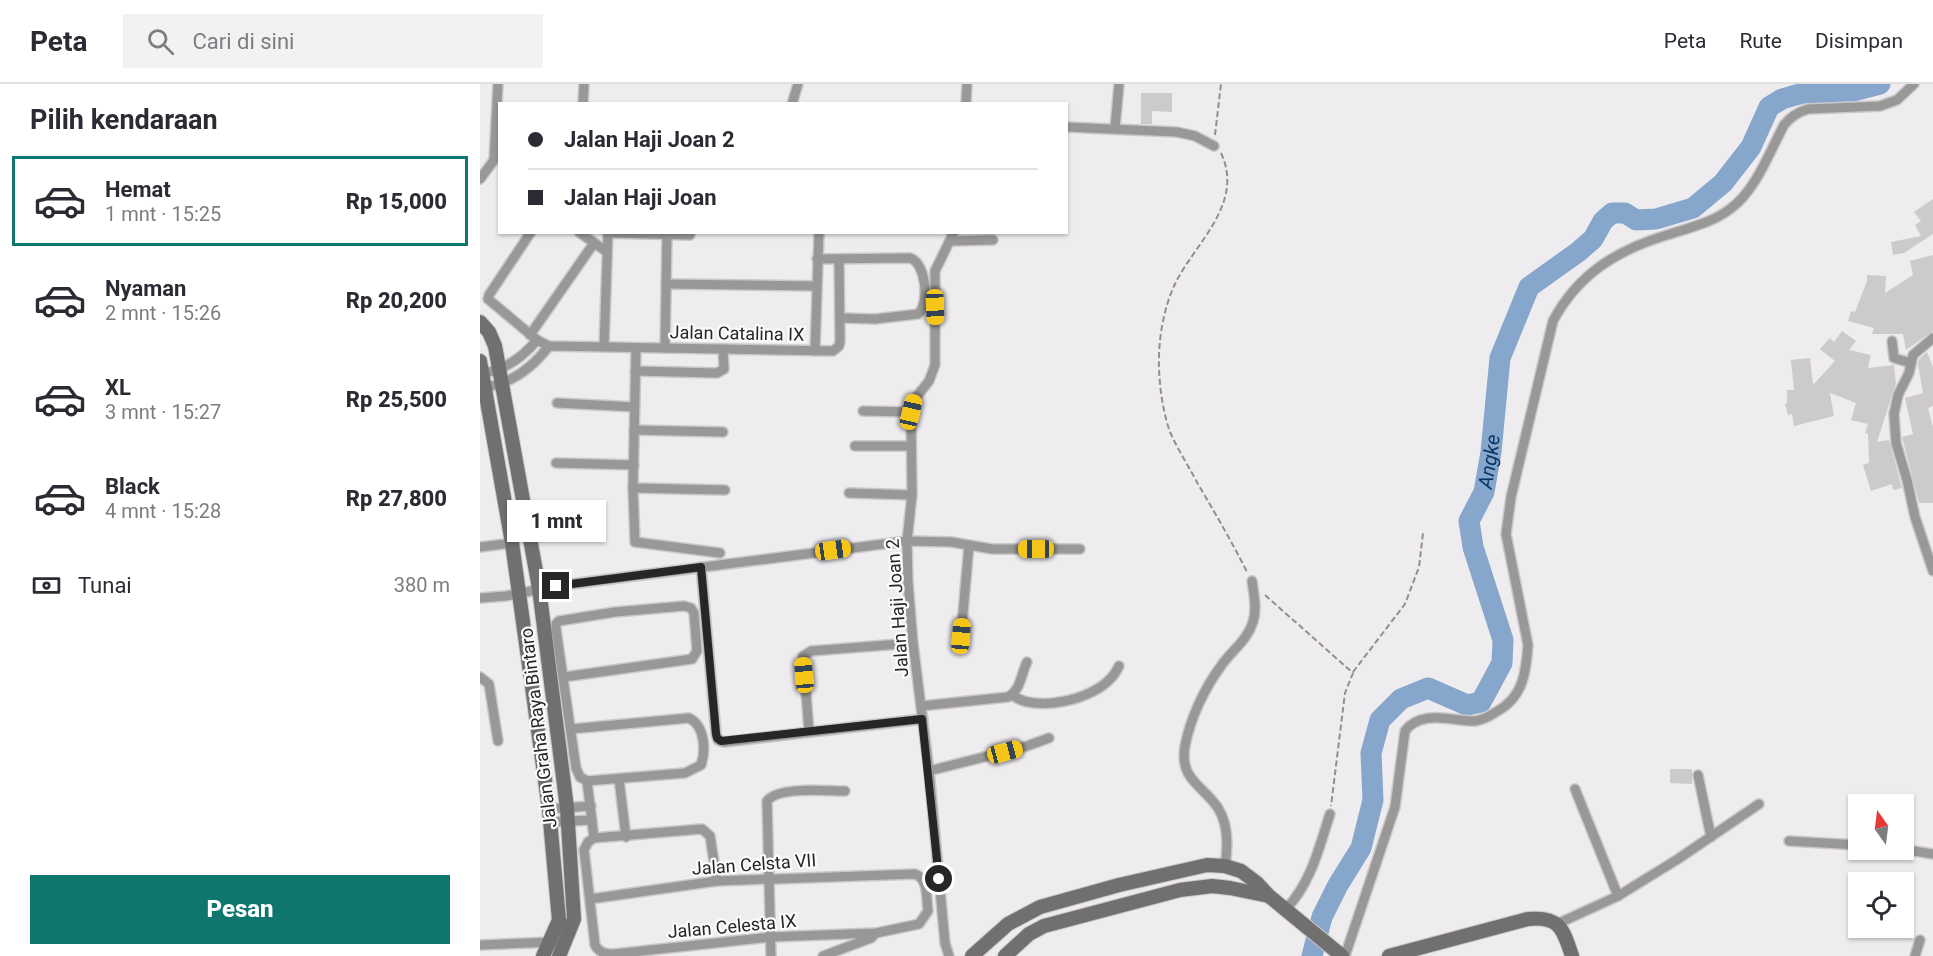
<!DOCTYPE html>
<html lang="id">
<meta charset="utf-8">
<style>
body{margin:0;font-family:Roboto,sans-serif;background:#f2f2f3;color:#2b2b33;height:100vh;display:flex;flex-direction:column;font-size:22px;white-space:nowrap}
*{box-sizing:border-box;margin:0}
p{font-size:20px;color:#7c7c81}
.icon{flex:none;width:33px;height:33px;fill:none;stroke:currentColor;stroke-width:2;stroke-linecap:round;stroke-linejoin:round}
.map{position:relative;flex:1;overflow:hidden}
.side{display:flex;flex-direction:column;background:#fff;width:480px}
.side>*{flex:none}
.guide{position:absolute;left:18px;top:18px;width:570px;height:132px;border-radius:0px;box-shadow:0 2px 4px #0004;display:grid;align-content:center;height:132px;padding:0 30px;background:#fff}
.needle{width:39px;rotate:346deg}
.fabs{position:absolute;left:1368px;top:710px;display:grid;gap:12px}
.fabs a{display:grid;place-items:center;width:66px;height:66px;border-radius:0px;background:#fff;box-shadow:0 2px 4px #0004;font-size:30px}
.end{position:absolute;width:27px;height:27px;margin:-14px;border:8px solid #272627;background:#fff;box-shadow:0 0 0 3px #fff}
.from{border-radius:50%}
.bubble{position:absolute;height:42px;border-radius:0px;background:#fff;box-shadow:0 2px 4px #0004;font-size:20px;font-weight:800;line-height:42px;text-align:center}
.car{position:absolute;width:18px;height:36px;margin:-18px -9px;border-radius:8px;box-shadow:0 0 4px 2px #0007;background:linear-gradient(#f5c518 24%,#345 0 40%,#f5c518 0 76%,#345 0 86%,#f5c518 0)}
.guide b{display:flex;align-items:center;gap:21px;height:57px;font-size:22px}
.guide b+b{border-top:2px solid #e1e1e2}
.guide i{width:15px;height:15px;background:#2b2b33}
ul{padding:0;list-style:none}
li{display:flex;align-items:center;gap:18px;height:90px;margin:0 12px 9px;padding:0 18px;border:3px solid transparent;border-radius:0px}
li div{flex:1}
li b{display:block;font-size:22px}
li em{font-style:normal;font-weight:800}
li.active{border-color:#0f766e}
li>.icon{width:54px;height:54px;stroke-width:1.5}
h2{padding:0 30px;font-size:27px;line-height:72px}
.pay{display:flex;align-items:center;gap:15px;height:66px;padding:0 30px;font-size:22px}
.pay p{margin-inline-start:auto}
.action{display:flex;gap:12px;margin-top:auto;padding:12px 30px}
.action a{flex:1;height:69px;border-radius:0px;background:#0f766e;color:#fff;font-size:24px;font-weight:800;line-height:69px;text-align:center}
header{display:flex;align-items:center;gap:36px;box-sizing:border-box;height:84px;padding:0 30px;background:#fff;border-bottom:2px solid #e1e1e2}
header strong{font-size:28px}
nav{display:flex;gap:33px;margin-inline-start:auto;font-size:21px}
.search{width:420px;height:54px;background:#f2f2f3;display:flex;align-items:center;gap:15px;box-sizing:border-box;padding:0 21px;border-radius:0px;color:#7c7c81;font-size:22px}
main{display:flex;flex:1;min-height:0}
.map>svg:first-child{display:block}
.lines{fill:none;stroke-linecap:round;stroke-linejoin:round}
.river{stroke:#86a6cc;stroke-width:21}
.building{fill:#cdcace}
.street-casing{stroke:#cbc8cb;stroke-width:12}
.secondary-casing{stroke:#cbc8cb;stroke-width:16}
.path{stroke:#918e91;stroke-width:2;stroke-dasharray:6 3;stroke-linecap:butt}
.street{stroke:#999897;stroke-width:9}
.secondary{stroke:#71706e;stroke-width:14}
.route{stroke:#272627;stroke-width:8}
.labels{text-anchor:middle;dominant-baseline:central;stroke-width:4.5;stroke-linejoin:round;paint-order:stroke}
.street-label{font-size:18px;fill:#272627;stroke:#fdfafd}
.water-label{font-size:20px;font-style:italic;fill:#063766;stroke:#fdfafd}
</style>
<header>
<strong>Peta</strong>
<div class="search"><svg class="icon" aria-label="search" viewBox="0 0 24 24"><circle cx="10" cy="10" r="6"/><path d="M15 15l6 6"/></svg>Cari di sini</div>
<nav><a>Peta</a><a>Rute</a><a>Disimpan</a></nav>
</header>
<main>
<section class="side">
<h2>Pilih kendaraan</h2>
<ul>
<li class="active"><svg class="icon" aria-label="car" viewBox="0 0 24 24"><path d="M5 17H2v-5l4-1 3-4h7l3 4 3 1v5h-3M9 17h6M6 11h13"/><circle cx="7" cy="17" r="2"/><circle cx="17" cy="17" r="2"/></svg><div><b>Hemat</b><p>1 mnt · 15:25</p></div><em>Rp 15,000</em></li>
<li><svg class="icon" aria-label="car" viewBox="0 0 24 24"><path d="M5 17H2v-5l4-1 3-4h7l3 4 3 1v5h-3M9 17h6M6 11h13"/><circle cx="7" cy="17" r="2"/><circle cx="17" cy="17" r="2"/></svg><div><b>Nyaman</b><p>2 mnt · 15:26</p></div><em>Rp 20,200</em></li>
<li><svg class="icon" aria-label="car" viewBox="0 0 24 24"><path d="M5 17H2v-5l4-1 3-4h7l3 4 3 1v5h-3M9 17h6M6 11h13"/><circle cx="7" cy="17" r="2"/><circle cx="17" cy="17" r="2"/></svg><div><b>XL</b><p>3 mnt · 15:27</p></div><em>Rp 25,500</em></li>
<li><svg class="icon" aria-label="car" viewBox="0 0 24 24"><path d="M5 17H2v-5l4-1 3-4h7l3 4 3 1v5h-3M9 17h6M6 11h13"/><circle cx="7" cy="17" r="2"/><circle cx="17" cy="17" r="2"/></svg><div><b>Black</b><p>4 mnt · 15:28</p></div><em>Rp 27,800</em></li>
</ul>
<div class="pay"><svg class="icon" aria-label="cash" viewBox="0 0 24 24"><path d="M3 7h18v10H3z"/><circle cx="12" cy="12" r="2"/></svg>Tunai<p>380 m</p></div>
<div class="action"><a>Pesan</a></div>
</section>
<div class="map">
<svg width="1453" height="872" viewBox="0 0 1453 872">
<rect width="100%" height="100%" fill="#efecef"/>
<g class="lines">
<path class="river" id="s1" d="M832 872 842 833 858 801 881 764 893 716 891 669 900 636 921 615 948 604 987 621 1001 618 1022 579 1023 556 993 463 989 437 1004 408 1011 368 1020 274 1049 203 1098 168 1113 155 1123 137 1132 129H1145L1156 136 1176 135 1213 124 1243 99 1271 63 1289 23 1302 15 1323 9 1373 7 1400 0"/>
</g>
<g class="building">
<polygon points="661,9 692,9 692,28 672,27 672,40 661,40"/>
<polygon points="1453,115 1453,150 1424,169 1413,171 1411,158 1441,152 1435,141 1441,137 1434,128"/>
<polygon points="1453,171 1453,247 1426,266 1423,250 1392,250 1394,244 1368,237 1371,227 1375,228 1387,197 1387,191 1406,192 1405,209 1433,191 1430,177"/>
<polygon points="1362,247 1376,257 1369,266 1391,271 1388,284 1414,281 1416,299 1397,358 1409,356 1422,404 1413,406 1412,400 1391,407 1383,381 1389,379 1388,350 1385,349 1388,340 1371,336 1376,319 1350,309 1354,332 1314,342 1312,330 1308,331 1305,320 1307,319 1307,306 1314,306 1311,276 1330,274 1333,301 1355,277 1340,265 1350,254 1354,258"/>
<polygon points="1447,268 1453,283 1453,322 1448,324 1453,343 1453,419 1439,419 1422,353 1433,350 1425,314 1443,309 1438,280 1439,275"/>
<polygon points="1190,685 1212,685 1212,700 1190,699"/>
</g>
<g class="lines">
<g class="street-casing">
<g id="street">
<polyline points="103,20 104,0"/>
<polyline points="312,20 318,0"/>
<polyline points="486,20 487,0"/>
<polyline points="586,43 697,48 715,52 734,62"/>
<polyline points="635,44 639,0"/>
<polyline points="0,95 14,76 18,0"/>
<polyline points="51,148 9,211 8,215 57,256 69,262 353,267 359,262 360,257 359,175"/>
<polyline points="99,148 127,168"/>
<polyline points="128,149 210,151"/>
<polyline points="471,157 513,156"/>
<path d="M337 175 430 174C446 179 450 219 438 230L395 235 360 234"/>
<polyline points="186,200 336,202"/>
<polyline points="50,251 114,159"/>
<polyline points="1453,254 1433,271 1429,289 1418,311 1414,330 1416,359 1427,396 1435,433 1453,487"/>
<polyline points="1412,257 1414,274 1431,279"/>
<polyline points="124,263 128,148"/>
<polyline points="156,264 153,404 155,458 240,469"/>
<polyline points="185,264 187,150"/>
<polyline points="335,267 339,148"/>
<polyline points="155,287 237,289 244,285 243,265"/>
<path d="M3 289C25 286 42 274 57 256"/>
<path d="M6 303C32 299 53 283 69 262"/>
<polyline points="77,319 155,323"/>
<polyline points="383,327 431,328"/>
<polyline points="154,346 243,348"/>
<polyline points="375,362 430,362"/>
<polyline points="76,379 154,381"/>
<polyline points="153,404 245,406"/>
<polyline points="369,409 432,411"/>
<polyline points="0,463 32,459"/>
<polyline points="221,483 236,650 238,656 244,658 443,635"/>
<polyline points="0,514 26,512 76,502 427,457 471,458 512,465 600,465"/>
<polyline points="481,552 489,461"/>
<polyline points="0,593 9,600 18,657"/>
<path d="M84 593 212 575 217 567 214 529 211 524 204 522 135 528 79 537 76 540V545L96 684 100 693 107 697 205 689 221 681C226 666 225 642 209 634L91 645"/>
<path d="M532 611C555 629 612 616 631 594 634 591 637 586 639 582"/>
<path d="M441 622 528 613C541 606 541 590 547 578"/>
<polyline points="329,647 323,572 331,567 433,559"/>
<polyline points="449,687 547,662 569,654"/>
<polyline points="1218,691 1231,753"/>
<polyline points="139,695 146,753"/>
<polyline points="107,697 114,754"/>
<polyline points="1095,705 1138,812"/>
<polyline points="69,725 111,722"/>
<polyline points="70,738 112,736"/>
<polyline points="1309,757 1378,761"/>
<polyline points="1422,765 1453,770"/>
<path d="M745 782C748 763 749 741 738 724 723 701 699 696 705 662 710 635 724 605 741 582 751 567 767 557 773 538 777 525 774 511 772 497"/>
<path d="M110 815 237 797 435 790C449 795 446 814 448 827L439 840 396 849 291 853 134 870C126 870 119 869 115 861L104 766 108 758 114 754 222 745 230 752 237 797"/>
<path d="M806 825C831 799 839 764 850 730"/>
<polyline points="1077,840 1138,812 1198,775 1279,720"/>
<polyline points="0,861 73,858"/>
<path d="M291 872 287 717C299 702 346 707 365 707"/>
<polyline points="343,872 391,854 395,850"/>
<polyline points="469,872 465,859 449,687 433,559 428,498 427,457 432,411 431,328 434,316 449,297 455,281 455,187 474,148"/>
<path d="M865 872 915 723 925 647C941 625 972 637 995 637 1002 636 1010 632 1016 628 1043 614 1046 589 1048 561L1026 450 1031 413 1073 237C1098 190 1137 166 1187 151 1208 144 1232 139 1250 125 1275 108 1290 67 1304 41 1311 32 1318 28 1328 25L1400 22 1417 16 1434 0"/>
<polyline points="1435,872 1440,856"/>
</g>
</g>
<g class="secondary-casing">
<g id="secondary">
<polyline points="0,238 9,248 15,262 59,504 87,724 94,835 79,872"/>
<polyline points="0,277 32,459 69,725 79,836 63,872"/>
<polyline points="492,872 528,840 560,823 639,801 727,781 745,782 761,787 777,799 789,812 862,872"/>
<polyline points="525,872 549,850 564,842 700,806 732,802 750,804 789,812"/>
<path d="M909 872 1048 835C1080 832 1083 845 1092 872"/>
</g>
</g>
<g class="path">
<polyline points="735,51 741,0"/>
<path d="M741 69C765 120 714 160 695 200 683 225 678 258 679 285 680 306 683 328 690 348 698 366 709 383 718 400 735 429 752 458 767 488"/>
<polyline points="785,511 873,589 865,609 851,722"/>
<polyline points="873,588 925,520 939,483 943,449"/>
</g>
<use href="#street" class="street"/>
<use href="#secondary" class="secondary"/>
</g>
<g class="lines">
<polyline class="route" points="76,502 221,483 236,650 237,654 241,657 442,635 459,795"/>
</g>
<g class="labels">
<g class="street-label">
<text transform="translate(257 249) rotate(1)">Jalan Catalina IX</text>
<text transform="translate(417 524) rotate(-94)">Jalan Haji Joan 2</text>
<text transform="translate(58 644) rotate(-97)">Jalan Graha Raya Bintaro</text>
<text transform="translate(274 780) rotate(-4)">Jalan Celsta VII</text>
<text transform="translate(252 842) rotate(-5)">Jalan Celesta IX</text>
</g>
<g class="water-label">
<text stroke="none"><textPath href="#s1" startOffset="621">Angke</textPath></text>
</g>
</g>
</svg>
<div class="fabs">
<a><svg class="needle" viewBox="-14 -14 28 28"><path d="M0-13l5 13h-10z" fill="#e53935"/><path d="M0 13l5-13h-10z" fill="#7c7c81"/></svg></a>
<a><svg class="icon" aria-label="locate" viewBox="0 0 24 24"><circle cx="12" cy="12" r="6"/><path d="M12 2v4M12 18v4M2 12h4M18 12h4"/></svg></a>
</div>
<i class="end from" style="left:459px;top:795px"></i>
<i class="end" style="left:76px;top:502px"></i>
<div class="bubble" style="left:27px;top:416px;width:99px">1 mnt</div>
<i class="car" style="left:455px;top:223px;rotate:178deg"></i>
<i class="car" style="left:431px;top:328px;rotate:13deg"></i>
<i class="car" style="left:556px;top:465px;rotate:270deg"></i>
<i class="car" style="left:353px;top:466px;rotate:82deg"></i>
<i class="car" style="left:481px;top:552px;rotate:5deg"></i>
<i class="car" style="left:324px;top:591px;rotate:355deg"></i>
<i class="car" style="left:525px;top:668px;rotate:75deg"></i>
<div class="guide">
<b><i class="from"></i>Jalan Haji Joan 2</b>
<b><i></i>Jalan Haji Joan</b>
</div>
</div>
</main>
